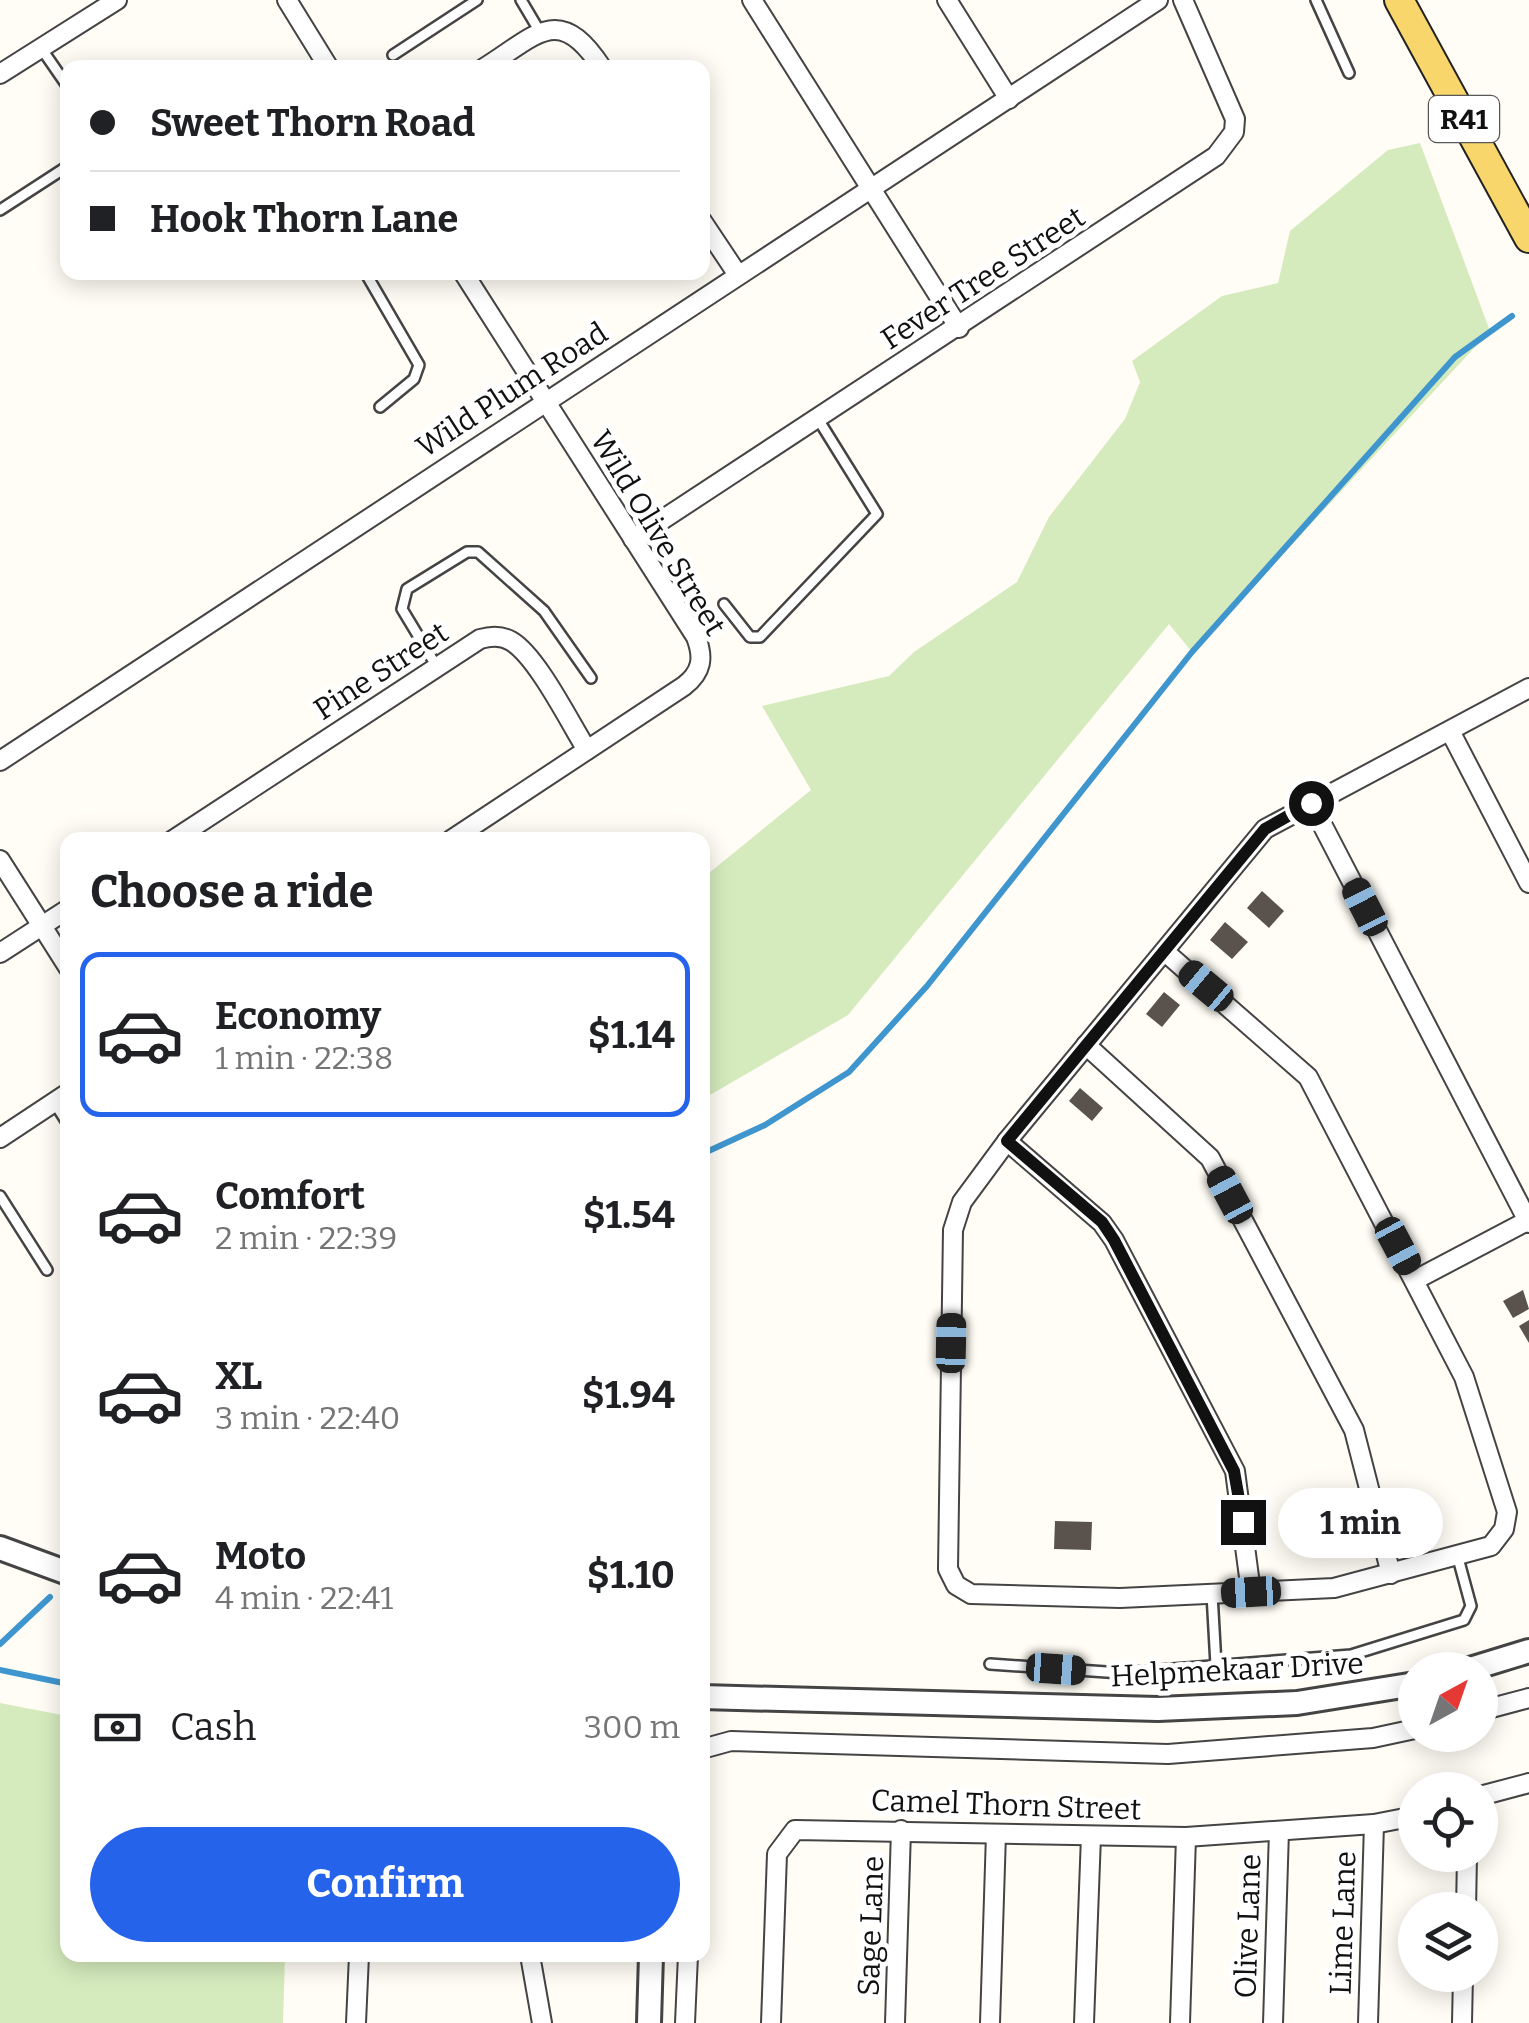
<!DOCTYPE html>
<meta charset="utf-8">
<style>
body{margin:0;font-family:Bitter,serif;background:#f2f2f2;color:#202124;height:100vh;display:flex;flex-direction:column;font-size:38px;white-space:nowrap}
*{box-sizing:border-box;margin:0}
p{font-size:32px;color:#757577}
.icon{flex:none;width:55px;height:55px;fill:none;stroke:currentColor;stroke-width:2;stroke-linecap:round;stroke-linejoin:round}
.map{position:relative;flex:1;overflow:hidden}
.sheet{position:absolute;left:60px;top:832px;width:650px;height:1130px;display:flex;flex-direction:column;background:#fff;border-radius:20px;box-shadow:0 5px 25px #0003}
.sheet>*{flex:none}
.hud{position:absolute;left:60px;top:60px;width:650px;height:220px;border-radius:20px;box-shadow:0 5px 25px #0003;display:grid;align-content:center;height:220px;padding:0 30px;background:#fff}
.needle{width:65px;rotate:40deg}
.buttons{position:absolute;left:1398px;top:1652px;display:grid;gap:20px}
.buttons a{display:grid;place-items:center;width:100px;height:100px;border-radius:50%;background:#fff;box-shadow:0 5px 25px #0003;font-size:50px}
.end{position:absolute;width:45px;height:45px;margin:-22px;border:12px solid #111;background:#fff;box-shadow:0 0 0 5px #fff}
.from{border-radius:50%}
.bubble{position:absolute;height:70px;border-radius:35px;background:#fff;box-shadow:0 5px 25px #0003;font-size:32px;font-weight:700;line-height:70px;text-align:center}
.car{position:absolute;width:30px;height:60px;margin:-30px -15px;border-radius:12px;box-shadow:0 0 8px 2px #0007;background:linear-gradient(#222 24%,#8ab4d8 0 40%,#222 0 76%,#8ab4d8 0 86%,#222 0)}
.hud b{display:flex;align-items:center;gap:35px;height:95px;font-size:38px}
.hud b+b{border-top:2px solid #e0e0e0}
.hud i{width:25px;height:25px;background:#202124}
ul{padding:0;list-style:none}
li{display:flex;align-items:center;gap:30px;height:165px;margin:0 20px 15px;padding:0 10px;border:5px solid transparent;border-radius:20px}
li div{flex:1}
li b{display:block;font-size:38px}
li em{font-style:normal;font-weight:700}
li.selected{border-color:#2563eb}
li>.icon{width:90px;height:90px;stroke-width:1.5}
h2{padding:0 30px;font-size:45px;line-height:120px}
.pay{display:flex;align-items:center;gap:25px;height:110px;padding:0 30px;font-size:38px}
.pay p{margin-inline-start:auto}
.cta{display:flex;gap:20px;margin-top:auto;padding:20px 30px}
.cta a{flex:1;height:115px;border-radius:60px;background:#2563eb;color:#fff;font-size:40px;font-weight:700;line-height:115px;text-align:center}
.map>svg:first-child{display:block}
.green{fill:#d5ebbd}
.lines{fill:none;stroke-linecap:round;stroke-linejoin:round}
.stream{stroke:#3f96cf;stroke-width:6}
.building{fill:#5a524d}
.service-casing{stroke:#444;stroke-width:14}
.minor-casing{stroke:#444;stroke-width:22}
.tertiary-casing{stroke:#444;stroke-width:28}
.primary-casing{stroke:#222;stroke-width:32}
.service{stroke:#fff;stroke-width:9}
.minor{stroke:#fff;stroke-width:18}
.tertiary{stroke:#fff;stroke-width:22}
.primary{stroke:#f9d66b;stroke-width:28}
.route{stroke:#111;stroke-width:12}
.labels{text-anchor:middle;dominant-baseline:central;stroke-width:10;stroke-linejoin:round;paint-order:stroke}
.shield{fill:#fff;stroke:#585858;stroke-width:2.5}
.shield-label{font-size:28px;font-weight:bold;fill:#111}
.street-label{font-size:30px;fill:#111;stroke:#fff}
</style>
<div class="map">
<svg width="1529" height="2023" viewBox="0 0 1529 2023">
<rect width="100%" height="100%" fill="#fffdf5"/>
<g class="green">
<polygon points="1420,143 1490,331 1192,652 1169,624 848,1015 703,1099 703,887 709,873 811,790 762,706 889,676 914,652 1017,582 1049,517 1125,419 1140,382 1132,361 1222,296 1278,283 1290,231 1388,150"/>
<polygon points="0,1703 67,1716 68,1955 285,1955 283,2023 0,2023"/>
</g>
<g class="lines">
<g class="stream">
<polyline points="702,1154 765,1125 849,1072 927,986 1192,652 1455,357 1512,316"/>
<polyline points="0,1644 50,1597"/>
<polyline points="0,1670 68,1684"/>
</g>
</g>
<g class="building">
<polygon points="1262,891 1284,911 1269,928 1247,908"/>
<polygon points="1225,922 1248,942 1232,959 1210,940"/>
<polygon points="1164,992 1180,1005 1162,1027 1146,1014"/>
<polygon points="1080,1088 1103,1108 1092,1121 1069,1101"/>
<polygon points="1523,1290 1529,1309 1513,1318 1503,1301"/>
<polygon points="1529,1320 1529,1343 1519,1326"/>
<polygon points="1055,1521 1092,1522 1091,1550 1054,1549"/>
</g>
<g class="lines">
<g class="service-casing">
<g id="service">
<polyline points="521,0 540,32"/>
<polyline points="1316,0 1349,73"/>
<polyline points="41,48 68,87"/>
<polyline points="393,55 477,0"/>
<polyline points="0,210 68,166"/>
<polyline points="365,272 419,365 414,379 380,407"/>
<polyline points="724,604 750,637 760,637 877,514 818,419"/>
<polyline points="437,667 402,609 407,589 467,552 478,552 544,611 591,678"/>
<polyline points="54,1102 68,1124"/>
<polyline points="0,1196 47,1270"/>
<polyline points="1212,1594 1216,1665"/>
<polyline points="990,1664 1121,1673 1351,1655 1464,1620 1471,1606 1458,1558"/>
</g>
</g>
<g class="minor-casing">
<g id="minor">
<polyline points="287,0 329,68"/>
<polyline points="752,0 959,328"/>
<polyline points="947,0 1009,99"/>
<path d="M484 68C537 35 559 2 602 68"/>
<polyline points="0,74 117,0"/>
<polyline points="702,221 738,275"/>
<polyline points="633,539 1216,156 1234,132 1235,119 1183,0"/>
<polyline points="1450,731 1529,883"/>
<polyline points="0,761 1158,0"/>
<polyline points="1311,803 1529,1223"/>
<path d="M173 840 480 639C491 636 501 635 511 641 537 656 570 723 587 750"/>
<path d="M451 840 684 686C702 672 704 658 696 637L463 272"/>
<polyline points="0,860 68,967"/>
<polyline points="1164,951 1308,1077 1464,1377 1507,1512 1504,1529 1491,1546 1334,1588 1120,1598 971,1594 956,1585 948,1569 953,1230 962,1202 1007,1141 1265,829 1529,688"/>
<polyline points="0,953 68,909"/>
<polyline points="1086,1045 1210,1158 1354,1430 1391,1574"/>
<polyline points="0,1138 68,1093"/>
<polyline points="1007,1141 1102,1223 1114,1240 1235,1471 1251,1592"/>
<polyline points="1415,1280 1529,1220"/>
<polyline points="1480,1711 1529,1698"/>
<polyline points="702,1749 731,1741 1168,1754 1373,1738 1415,1729"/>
<polyline points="1480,1796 1529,1783"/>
<polyline points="1466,1910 1467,1855"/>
<polyline points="530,1955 542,2023"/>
<polyline points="356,2023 359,1955"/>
<polyline points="685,2023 688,1955"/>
<polyline points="771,2023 777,1854 795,1830 1186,1837 1374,1824 1415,1816"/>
<polyline points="895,2023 901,1830"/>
<polyline points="990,2023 996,1834"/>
<polyline points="1084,2023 1091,1836"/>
<polyline points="1180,2023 1186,1837"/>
<polyline points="1273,2023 1279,1831"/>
<polyline points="1368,2023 1374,1824"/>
<polyline points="1462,2023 1463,1975"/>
</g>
</g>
<g class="tertiary-casing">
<g id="tertiary">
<polyline points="0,1548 68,1573"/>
<polyline points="1467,1670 1529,1651"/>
<polyline points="702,1697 1158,1709 1297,1703 1415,1684"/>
<polyline points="649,2023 651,1955"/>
</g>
</g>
<g class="primary-casing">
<polyline id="primary" points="1399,0 1529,238"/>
</g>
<use href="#service" class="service"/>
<use href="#minor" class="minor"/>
<use href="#tertiary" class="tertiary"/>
<use href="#primary" class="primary"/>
</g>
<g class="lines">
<polyline class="route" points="1243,1522 1234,1471 1114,1240 1102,1222 1007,1141 1265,829 1311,803"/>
</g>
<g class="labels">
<rect class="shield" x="1429" y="96" width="70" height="46" rx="8"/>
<g class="shield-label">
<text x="1464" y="119">R41</text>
</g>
<g class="street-label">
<text transform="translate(983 278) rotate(-33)">Fever Tree Street</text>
<text transform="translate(512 390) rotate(-33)">Wild Plum Road</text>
<text transform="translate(658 533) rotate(59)">Wild Olive Street</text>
<text transform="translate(381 671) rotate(-33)">Pine Street</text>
<text transform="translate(1237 1670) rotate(-3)">Helpmekaar Drive</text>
<text transform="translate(1006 1805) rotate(2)">Camel Thorn Street</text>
<text transform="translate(1343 1923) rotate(-88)">Lime Lane</text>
<text transform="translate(871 1926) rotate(-88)">Sage Lane</text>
<text transform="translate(1248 1926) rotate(-88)">Olive Lane</text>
</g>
</g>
</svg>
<div class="buttons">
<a><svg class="needle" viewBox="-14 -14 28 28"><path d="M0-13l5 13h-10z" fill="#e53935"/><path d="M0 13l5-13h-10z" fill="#757577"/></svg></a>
<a><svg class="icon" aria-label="locate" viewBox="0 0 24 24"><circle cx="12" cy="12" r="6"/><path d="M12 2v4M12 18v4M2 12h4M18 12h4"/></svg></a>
<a><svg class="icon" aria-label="layers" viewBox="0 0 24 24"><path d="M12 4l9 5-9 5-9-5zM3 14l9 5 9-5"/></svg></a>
</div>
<i class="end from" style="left:1311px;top:803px"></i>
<i class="end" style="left:1243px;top:1522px"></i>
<div class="bubble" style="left:1278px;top:1488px;width:165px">1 min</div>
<i class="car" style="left:1365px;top:907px;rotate:333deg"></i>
<i class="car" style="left:1206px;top:986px;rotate:310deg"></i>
<i class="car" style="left:1230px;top:1195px;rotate:332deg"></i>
<i class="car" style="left:1398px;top:1246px;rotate:152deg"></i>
<i class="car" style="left:951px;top:1343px;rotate:1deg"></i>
<i class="car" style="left:1251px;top:1592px;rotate:267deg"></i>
<i class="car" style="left:1056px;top:1669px;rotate:94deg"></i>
<div class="hud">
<b><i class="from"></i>Sweet Thorn Road</b>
<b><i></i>Hook Thorn Lane</b>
</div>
<section class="sheet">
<h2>Choose a ride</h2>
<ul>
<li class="selected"><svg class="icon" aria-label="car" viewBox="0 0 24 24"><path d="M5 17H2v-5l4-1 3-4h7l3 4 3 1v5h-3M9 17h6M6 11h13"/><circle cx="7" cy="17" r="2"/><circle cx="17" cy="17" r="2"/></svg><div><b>Economy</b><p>1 min · 22:38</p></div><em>$1.14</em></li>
<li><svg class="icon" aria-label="car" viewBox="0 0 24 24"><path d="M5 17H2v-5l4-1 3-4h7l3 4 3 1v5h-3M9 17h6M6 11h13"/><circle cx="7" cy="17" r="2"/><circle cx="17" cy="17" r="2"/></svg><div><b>Comfort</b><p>2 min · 22:39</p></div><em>$1.54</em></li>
<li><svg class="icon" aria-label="car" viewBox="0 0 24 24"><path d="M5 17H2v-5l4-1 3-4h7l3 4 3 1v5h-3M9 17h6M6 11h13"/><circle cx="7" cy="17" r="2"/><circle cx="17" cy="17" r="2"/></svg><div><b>XL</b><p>3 min · 22:40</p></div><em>$1.94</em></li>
<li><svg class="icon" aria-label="car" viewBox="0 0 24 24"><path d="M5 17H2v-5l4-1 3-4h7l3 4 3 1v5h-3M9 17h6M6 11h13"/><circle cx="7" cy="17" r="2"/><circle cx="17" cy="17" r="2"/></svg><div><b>Moto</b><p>4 min · 22:41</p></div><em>$1.10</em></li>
</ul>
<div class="pay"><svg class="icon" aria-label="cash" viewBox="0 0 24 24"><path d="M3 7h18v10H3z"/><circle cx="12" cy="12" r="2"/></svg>Cash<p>300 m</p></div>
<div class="cta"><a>Confirm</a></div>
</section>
</div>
